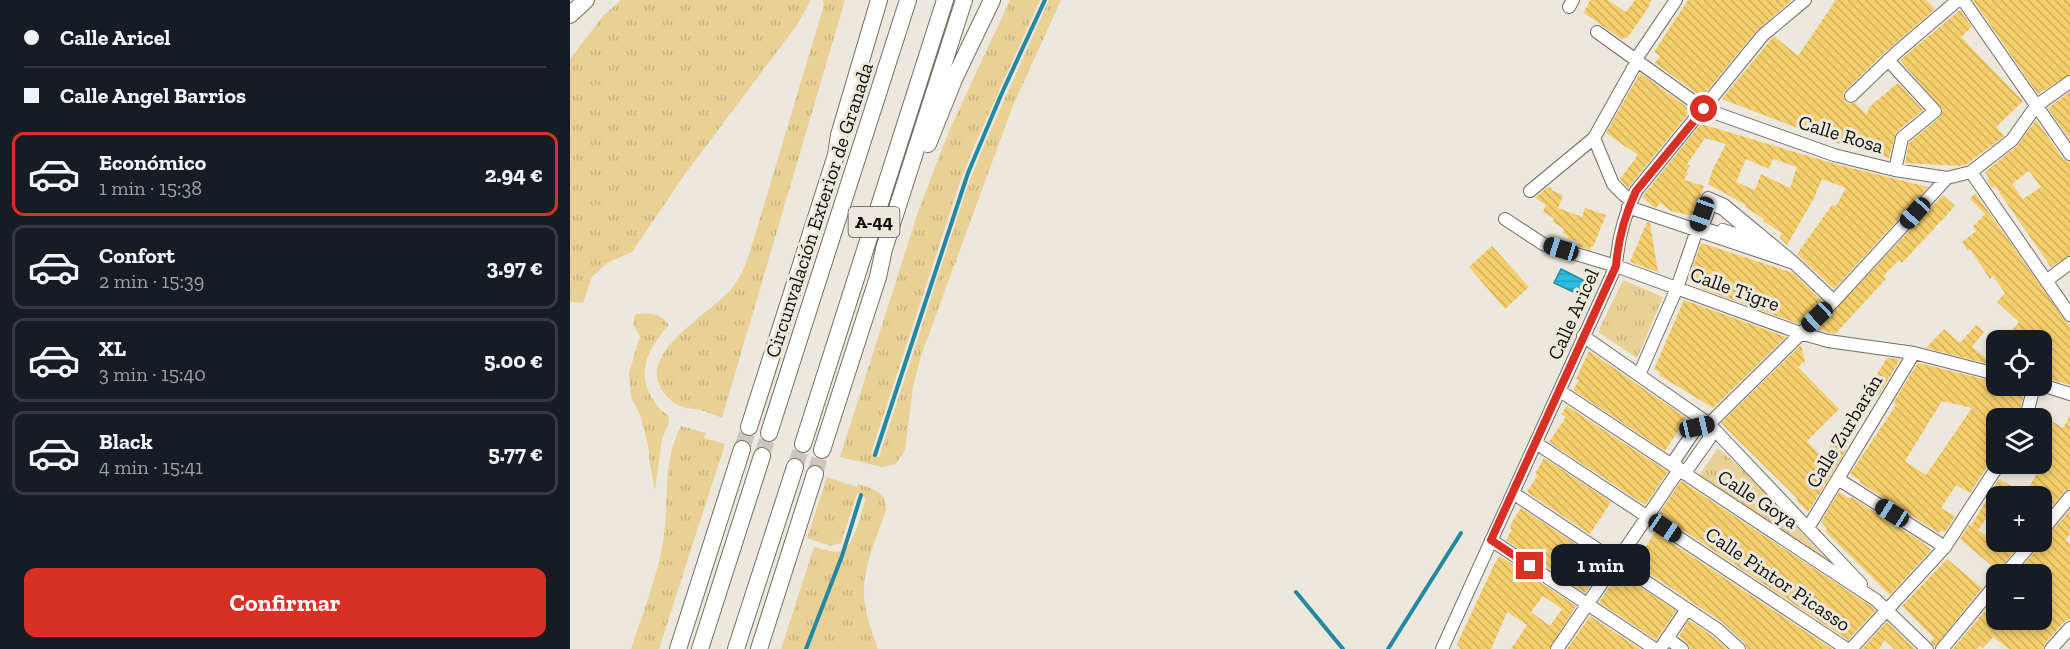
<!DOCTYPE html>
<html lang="es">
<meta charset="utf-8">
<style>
:root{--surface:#171b24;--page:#242831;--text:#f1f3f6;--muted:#9ea1a6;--line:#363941;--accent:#d93025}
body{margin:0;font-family:"Zilla Slab",serif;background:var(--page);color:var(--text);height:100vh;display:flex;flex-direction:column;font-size:22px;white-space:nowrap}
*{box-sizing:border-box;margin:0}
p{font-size:20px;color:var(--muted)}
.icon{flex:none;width:33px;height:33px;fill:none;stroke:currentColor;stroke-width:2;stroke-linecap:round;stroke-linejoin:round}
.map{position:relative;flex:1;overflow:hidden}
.panel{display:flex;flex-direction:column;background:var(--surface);width:570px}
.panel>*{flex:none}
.hud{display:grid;align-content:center;height:132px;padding:0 24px;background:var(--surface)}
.buttons{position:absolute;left:1416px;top:330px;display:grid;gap:12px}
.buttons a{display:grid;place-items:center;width:66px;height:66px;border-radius:12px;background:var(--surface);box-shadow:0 3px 9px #0003;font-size:30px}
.end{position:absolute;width:27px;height:27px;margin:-14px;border:8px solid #d93025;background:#fff;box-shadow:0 0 0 3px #fff}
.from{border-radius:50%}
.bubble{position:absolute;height:42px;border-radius:12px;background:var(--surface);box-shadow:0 3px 9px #0003;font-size:20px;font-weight:800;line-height:42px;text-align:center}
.car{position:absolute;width:18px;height:36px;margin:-18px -9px;border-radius:8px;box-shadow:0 0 4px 2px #0007;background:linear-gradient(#222 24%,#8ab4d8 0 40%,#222 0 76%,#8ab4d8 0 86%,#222 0)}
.hud b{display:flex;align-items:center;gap:21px;height:57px;font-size:22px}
.hud b+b{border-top:2px solid var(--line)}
.hud i{width:15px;height:15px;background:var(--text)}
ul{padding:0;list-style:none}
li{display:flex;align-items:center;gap:18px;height:84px;margin:0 12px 9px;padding:0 12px;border:3px solid var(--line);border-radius:12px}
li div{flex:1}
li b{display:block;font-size:22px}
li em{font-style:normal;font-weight:800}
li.on{border-color:var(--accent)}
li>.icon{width:54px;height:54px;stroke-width:1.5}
.cta{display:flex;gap:12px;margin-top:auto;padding:12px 24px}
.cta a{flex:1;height:69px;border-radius:12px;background:var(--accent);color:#fff;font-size:24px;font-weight:800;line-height:69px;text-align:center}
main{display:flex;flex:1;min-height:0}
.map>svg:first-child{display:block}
.grass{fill:url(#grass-tufts)}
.water{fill:url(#water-rules);stroke:#2388a1;stroke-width:1.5}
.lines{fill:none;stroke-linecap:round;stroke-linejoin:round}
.stream{stroke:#2388a1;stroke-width:4}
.building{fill:url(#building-back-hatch);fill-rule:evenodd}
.highway-tunnel{stroke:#ccc7bd;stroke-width:16;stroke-dasharray:16 8;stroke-linecap:butt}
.minor-casing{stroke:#736f65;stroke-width:14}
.highway-casing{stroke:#736f65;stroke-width:18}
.minor{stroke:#fff;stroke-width:12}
.highway{stroke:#fff;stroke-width:16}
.route{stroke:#d93025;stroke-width:8}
.labels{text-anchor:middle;stroke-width:6;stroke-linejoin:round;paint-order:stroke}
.shield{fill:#ede8dd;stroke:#524f49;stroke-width:1.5}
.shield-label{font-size:18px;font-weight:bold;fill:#0f0e0a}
.street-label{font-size:20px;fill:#0f0e0a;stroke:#ede8dd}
</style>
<main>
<section class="panel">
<div class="hud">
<b><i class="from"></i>Calle Aricel</b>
<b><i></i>Calle Angel Barrios</b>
</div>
<ul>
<li class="on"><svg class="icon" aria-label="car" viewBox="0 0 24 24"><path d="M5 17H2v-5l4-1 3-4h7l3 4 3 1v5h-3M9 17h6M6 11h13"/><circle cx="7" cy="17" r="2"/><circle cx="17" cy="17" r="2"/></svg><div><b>Económico</b><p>1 min · 15:38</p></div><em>2.94 €</em></li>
<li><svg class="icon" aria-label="car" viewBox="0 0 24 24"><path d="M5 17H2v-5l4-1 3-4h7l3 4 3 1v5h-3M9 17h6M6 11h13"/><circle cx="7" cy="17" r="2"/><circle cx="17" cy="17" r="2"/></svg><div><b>Confort</b><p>2 min · 15:39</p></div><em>3.97 €</em></li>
<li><svg class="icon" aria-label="car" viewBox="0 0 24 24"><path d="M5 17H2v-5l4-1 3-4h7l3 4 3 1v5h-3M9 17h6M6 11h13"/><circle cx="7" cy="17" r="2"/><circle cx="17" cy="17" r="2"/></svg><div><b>XL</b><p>3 min · 15:40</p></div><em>5.00 €</em></li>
<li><svg class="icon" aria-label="car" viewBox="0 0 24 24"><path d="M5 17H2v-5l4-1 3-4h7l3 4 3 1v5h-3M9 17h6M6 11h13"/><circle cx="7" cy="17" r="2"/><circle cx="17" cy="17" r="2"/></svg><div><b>Black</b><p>4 min · 15:41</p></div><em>5.77 €</em></li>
</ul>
<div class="cta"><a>Confirmar</a></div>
</section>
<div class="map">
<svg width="1500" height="649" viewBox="0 0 1500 649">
<defs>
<pattern id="grass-tufts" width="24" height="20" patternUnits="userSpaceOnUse" patternTransform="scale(1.5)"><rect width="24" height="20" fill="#e9d196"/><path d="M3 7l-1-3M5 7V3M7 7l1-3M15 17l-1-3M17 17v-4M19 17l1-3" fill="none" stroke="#c7b280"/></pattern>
<pattern id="water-rules" width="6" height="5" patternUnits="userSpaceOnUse" patternTransform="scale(1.5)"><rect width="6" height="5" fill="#2cbce2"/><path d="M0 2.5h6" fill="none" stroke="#26a0c1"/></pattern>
<pattern id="building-back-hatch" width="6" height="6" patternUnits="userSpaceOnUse" patternTransform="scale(1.5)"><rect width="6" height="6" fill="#f5ce6b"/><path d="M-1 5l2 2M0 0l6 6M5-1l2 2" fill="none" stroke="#d1b05b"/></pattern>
</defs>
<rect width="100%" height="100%" fill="#ede8dd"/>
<path class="grass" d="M51,0H241L227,25L115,174L62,252L37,263L22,277L13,303L0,302V59L33,16Z
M253,0H275L152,418C145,415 138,412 130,410C121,408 113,409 104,403C51,361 136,318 160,290C169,281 173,269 178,258L254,5Z
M440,0H470L405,144L389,185L301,453L309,457L397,188L414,145L479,0H491L442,108L351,356L343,387L335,450L326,464L312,467L270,457L348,212L378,133Z
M1053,280L1093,297L1067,358L1028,332Z
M65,314C81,314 88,311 99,325C82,344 66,368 80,394C85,403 89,410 98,415L99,422L92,439L85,490L80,465L78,445L70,415L61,397L59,373L70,336L63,324Z
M111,426L136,433L134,438L155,444L89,649H61C72,616 85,582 92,548C100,507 91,463 111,426Z
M1148,448L1180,476L1264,568L1128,477Z
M257,477L287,487L288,484C304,489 316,491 316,510C307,537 293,567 294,595C295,614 302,632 308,649H211L244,547C253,549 264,554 273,550C284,545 292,510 296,498L287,494L271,543L261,546L237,538Z"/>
<path class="water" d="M991,269L1019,283L1012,296L984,283Z"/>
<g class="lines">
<path class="stream" d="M305,455L398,173L431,95L475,0
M726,592L773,649
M236,649L272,556L291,495
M818,649L891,533"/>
</g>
<path class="building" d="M1020,0H1038L1056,12L1065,0H1081L1079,4L1080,5L1070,20L1057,38L1055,37L1053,40L1014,13Z
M1118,0H1222L1187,30L1132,97L1085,63L1090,56L1084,52Z
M1266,0H1356L1365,9L1313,54L1273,93L1275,102L1279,104L1285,103L1297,115L1299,107L1328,83L1353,110L1326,132L1319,158L1267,143L1152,99L1204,36L1228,56Z
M1403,0H1500V74L1468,94Z
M1390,10L1402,27L1391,37L1453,101L1426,127L1434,136L1397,164L1390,166L1335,163L1339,143L1370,117L1373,110L1330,60Z
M1070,73L1121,110L1058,188L1050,179L1068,155L1036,133Z
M1500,92V140L1478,108Z
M1466,120L1493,159L1500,162V255L1481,267L1425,186L1422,188L1417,180L1419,178L1415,172L1447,146ZM1459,171L1471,187L1453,199L1442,184Z
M1131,124L1265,164L1358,187L1264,289L1227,254L1262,205L1266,206L1276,188L1252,179L1244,198L1217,245L1210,238L1212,233L1193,221L1194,219L1175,207L1176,205L1138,184L1143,169L1156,144L1135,138L1117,164L1120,166L1116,172L1118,174L1114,180L1134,186L1123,216L1101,211L1090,203L1086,208L1084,207L1072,197ZM1176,159L1199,169L1203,159L1227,167L1220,188L1191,174L1185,190L1166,182Z
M978,187L982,188L981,190L993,195L988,208L1012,217L1015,208L1036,215L1023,247L1021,246L1020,250L1008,246L1009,242L998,238V236L993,233L994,229L983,222L984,218L973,212L976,205L965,198Z
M1405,193L1500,327V385L1472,377V340H1434L1449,322L1427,302L1435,293L1423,276L1420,279L1400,249L1398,251L1392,242L1406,231L1403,226L1415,214L1400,199Z
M1373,195L1385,206L1332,263L1329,260L1313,276L1316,279L1265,334L1247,329Z
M1077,222L1080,223L1088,272L1060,262Z
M1131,243L1223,273L1252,301L1229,324L1130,288L1131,286L1118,280Z
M922,246L959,287L935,309L899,267Z
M1114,300L1216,337L1143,408L1089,375L1090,372L1084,369Z
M1406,325L1414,332L1402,347L1418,360L1426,350V366L1356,348L1374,329L1390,343Z
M1231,345L1235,361L1228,367L1269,409L1237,441L1253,458L1262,442L1276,450L1238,512L1226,500L1227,498L1151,423Z
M1019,351L1116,418L1095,451L1003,390L1009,380L1006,379Z
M1317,358L1330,359L1309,395L1298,389Z
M1348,363L1426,382V386H1446L1455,388L1448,418H1426V456L1422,459L1400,493L1386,485L1371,508L1385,516L1375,532L1371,530L1369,533L1312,497L1289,482L1290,480L1280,474L1326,405L1323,403ZM1372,401L1402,408L1356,475L1335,461Z
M997,406L1098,472L1075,505L979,442L996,417L991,414Z
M1472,415L1493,428L1500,416V489L1494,492L1472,519V496H1426V517L1420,513L1408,530L1425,542H1452L1428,571L1390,539L1399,525L1401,526L1429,479L1455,494L1467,473L1453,464H1472Z
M974,458L1041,502L1020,534L957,492L968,475L965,474Z
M1111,481L1301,606L1305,611L1278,640L1089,514Z
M1269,492L1280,499L1281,497L1352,542L1361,550L1320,595L1255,531L1257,528L1251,522Z
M951,508L1035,564L1015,593L936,540L942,530L940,529L942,522Z
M1500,510V534L1495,540L1500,544V619L1494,622L1475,643L1473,649H1439L1423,637L1413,648L1410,645L1407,649H1383L1424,600L1426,602V620H1472V574H1446L1469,547L1472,539L1478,536Z
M1085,532L1262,649H1177L1175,643L1152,622L1065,564Z
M930,556L1006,606L979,649H941L957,625L937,612L921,649H891L887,644L924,565ZM973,596L992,609L980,626L961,612Z
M1377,559L1412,588L1365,646L1361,642L1364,638L1332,606Z
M1049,573L1106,611L1086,640L1029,602Z
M1020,616L1070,649H997Z
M1119,620L1142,636L1157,649H1120L1117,643L1109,636Z
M1317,622L1345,649H1324L1315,640L1309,649H1292Z"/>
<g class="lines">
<path class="highway-tunnel" d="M172,449L179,427
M192,456L199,433
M225,467L233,444
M245,474L252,450"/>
<g class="minor-casing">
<path id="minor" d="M1393,0L1500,154
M999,7L1003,0
M1027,32L1134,109L1264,155L1325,170L1377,178L1401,172L1442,140L1466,106L1500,82
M1066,59L1106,0
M1318,60L1365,111L1332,138L1325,170
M1281,96L1327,52L1388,0
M1024,138L1043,184L1055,196
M1401,172L1500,315
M960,191L1024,138L1066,63
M1144,205L1153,209L1194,244L1153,230L1151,234L1132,228L1140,206Z
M1058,207L1224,263L1264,301
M935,219L973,244L1046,266L1230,333L1258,341L1344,353L1426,374
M1476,281L1500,263
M1013,336L1139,424L1291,584
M1069,375L1107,288L1138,198L1154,205L1224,263
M1472,385L1500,394
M990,391L1306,600L1357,649
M1456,418L1464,386
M1139,424L1264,301L1377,178
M1139,424V439L1117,470H1109L1104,461L1127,427Z
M966,443L1277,649
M1268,479L1375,547
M943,493L1147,629L1169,649
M1238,528L1344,353
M1472,531L1500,497
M921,540L1085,649
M1435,574L1463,542
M1097,638L1112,649
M872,649L1046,266C1048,239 1054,215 1066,191L1193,35L1235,0
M987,649L1109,470
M1090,649L1117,609
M1281,649L1375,547L1429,464
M1372,649L1426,584
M1481,649L1500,628"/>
</g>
<g class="highway-casing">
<path id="highway" d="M0,15L16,0
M358,144L385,77L422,0
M179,427L266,155L269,135L309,0
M199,433L338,0
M233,444L375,0
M252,450L308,277L314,249L394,0
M108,649L172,449
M130,649L192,456
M166,649L225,467
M189,649L245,474"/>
</g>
<use href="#minor" class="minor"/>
<use href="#highway" class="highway"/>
</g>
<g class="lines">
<path class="route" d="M960,566L921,540L1046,266C1048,239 1055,215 1066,191L1134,109"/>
</g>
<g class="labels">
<rect class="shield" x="278.5" y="207" width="51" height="30" rx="4.5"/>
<g class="shield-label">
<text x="304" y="228">A-44</text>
</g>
<g class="street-label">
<text transform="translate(1271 134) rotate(17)" y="7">Calle Rosa</text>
<text transform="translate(249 210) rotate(-72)" y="7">Circunvalación Exterior de Granada</text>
<text transform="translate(1165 289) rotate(20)" y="7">Calle Tigre</text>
<text transform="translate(1003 314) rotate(-66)" y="7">Calle Aricel</text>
<text transform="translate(1274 431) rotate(-59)" y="7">Calle Zurbarán</text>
<text transform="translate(1188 499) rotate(33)" y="7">Calle Goya</text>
<text transform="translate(1208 579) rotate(34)" y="7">Calle Pintor Picasso</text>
</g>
</g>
</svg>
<div class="buttons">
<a><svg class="icon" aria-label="locate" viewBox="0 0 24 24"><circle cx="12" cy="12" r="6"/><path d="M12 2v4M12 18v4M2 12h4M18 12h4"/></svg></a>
<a><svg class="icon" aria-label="layers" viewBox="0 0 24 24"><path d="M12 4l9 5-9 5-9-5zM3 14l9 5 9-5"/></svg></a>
<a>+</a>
<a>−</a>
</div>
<i class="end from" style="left:1134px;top:109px"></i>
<i class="end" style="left:960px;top:566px"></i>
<div class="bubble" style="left:981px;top:544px;width:99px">1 min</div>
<i class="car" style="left:1345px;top:213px;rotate:222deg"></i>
<i class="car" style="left:1132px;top:214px;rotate:200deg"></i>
<i class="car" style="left:991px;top:249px;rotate:287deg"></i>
<i class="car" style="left:1247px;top:317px;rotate:227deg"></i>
<i class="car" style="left:1127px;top:427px;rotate:77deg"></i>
<i class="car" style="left:1322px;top:513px;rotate:302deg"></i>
<i class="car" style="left:1095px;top:528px;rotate:124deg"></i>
</div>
</main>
